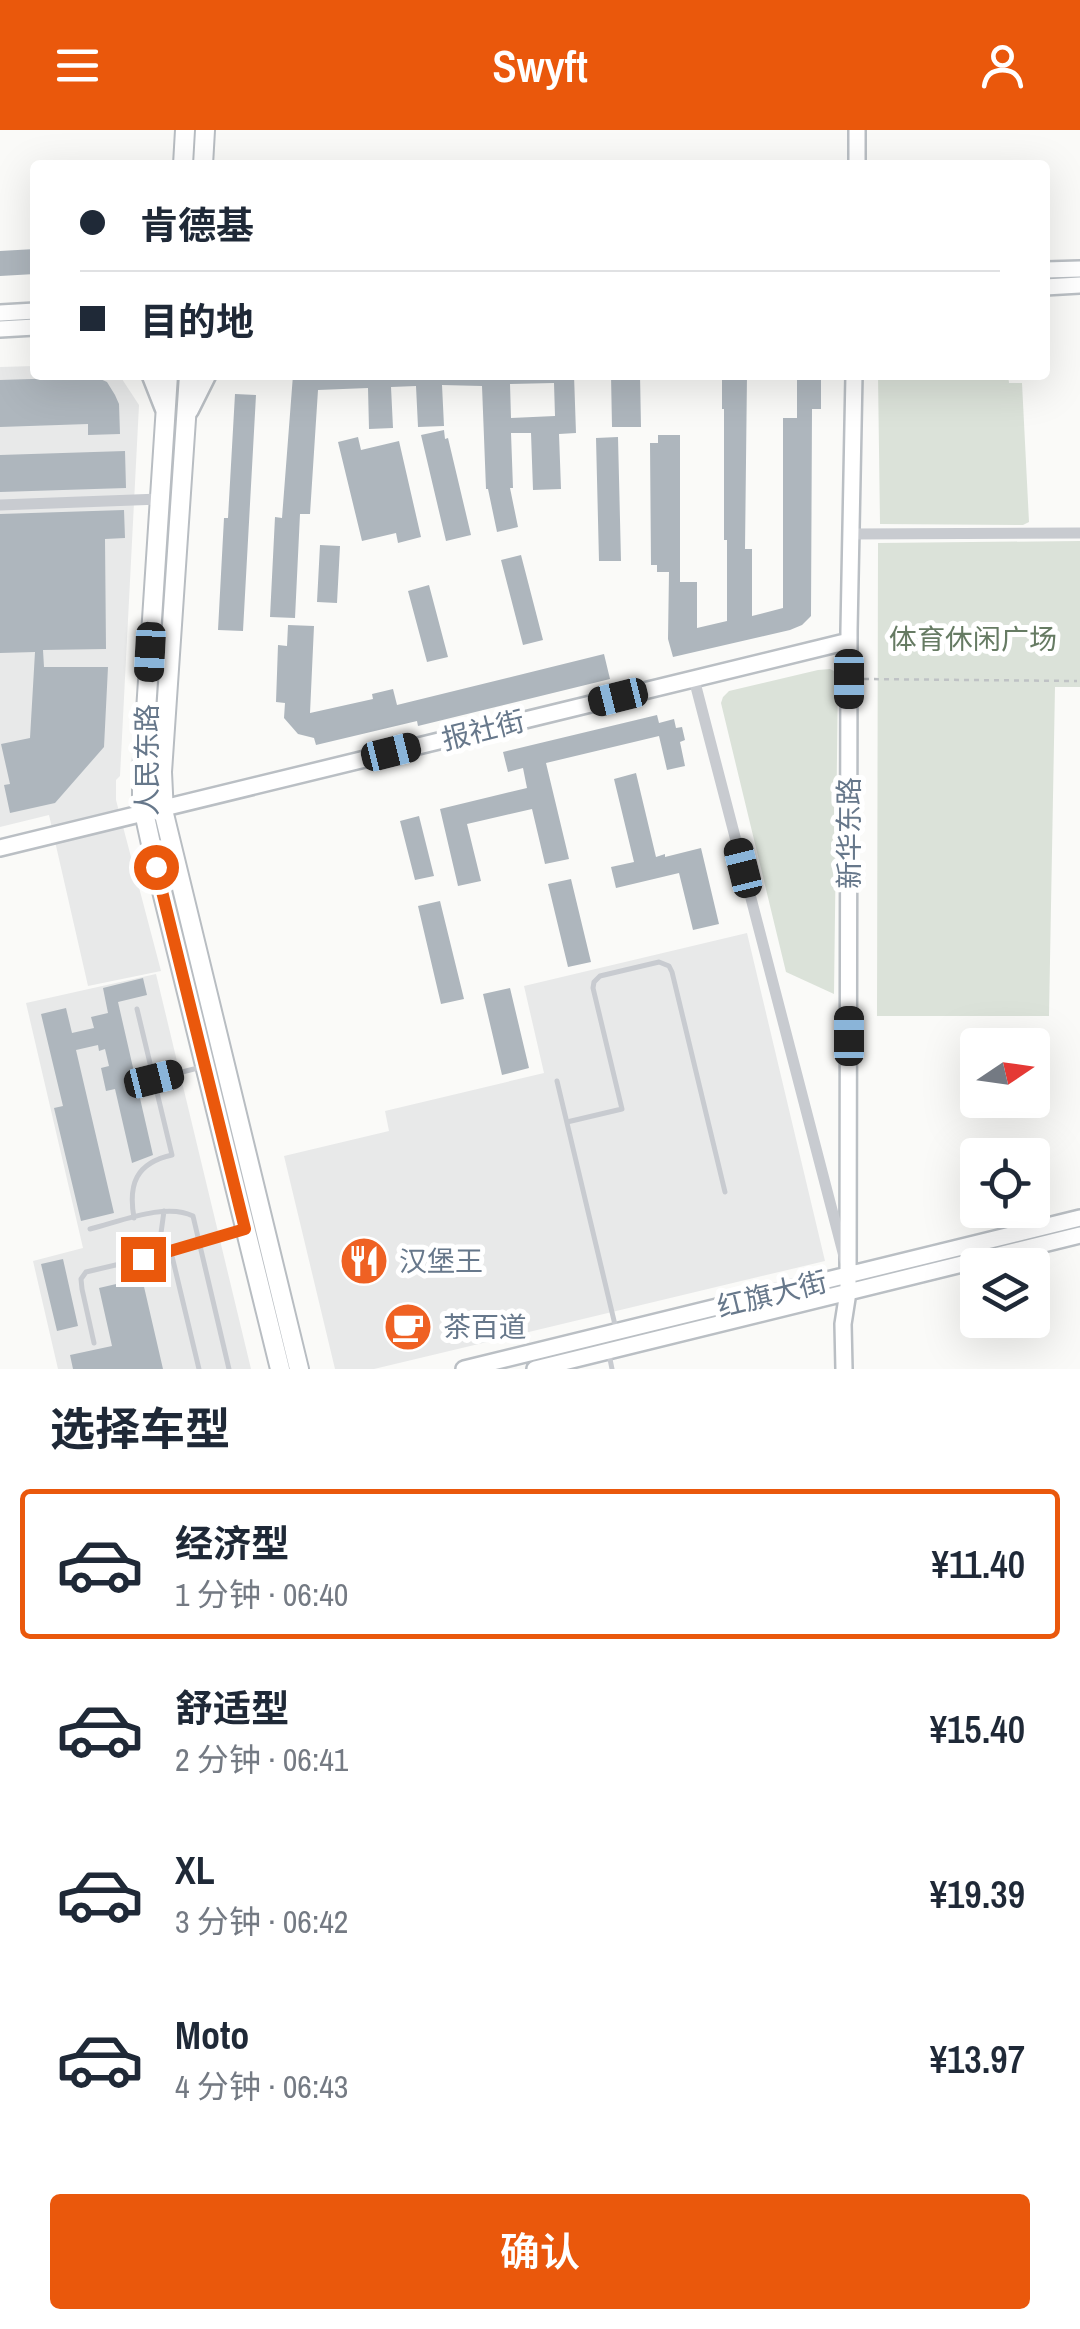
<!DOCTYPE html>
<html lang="zh">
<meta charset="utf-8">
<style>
:root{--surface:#fff;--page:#f2f2f3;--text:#1f2937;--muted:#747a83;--line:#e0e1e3;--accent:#ea580c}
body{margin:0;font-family:"Archivo Narrow","Noto Sans SC",sans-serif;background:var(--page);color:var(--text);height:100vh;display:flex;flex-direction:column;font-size:38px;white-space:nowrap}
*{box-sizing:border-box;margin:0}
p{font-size:32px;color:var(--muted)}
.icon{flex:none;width:55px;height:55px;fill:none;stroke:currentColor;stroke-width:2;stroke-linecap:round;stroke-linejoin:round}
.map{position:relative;height:1239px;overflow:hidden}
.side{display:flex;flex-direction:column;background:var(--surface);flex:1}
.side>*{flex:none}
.hud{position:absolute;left:30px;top:30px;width:1020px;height:220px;border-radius:10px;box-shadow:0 10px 40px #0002;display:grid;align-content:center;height:220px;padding:0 50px;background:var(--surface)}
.needle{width:65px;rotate:77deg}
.buttons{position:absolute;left:960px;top:898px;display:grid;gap:20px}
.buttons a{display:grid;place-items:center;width:90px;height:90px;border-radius:10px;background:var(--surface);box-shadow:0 10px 40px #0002;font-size:50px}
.end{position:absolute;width:45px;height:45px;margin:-22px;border:12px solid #ea580c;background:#fff;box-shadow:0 0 0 5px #fff}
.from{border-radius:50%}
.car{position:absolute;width:30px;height:60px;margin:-30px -15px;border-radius:12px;box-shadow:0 0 8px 2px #0007;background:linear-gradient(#222 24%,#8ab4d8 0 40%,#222 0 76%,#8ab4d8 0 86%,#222 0)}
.hud b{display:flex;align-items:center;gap:35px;height:95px;font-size:38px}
.hud b+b{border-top:2px solid var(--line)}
.hud i{width:25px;height:25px;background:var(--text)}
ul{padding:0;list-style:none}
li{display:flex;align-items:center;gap:30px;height:150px;margin:0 20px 15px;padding:0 30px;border:5px solid transparent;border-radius:10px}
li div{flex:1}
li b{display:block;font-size:38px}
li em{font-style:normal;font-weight:600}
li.on{border-color:var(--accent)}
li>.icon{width:90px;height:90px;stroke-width:1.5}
h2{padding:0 50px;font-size:45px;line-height:120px}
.primary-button{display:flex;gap:20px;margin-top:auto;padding:20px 50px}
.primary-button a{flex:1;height:115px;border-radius:10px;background:var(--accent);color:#fff;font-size:40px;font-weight:600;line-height:115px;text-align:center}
header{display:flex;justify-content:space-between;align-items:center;height:130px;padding:0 50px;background:var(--accent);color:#fff;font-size:45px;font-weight:600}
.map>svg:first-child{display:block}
.built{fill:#e8e9e9}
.green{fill:#dbe2d9}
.building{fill:#aeb6bd;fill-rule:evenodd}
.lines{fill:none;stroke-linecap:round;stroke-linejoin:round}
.secondary-casing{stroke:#babfc4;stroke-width:20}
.primary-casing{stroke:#b8bdc2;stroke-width:22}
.path{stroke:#bfc2c5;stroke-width:2.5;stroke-dasharray:5 5;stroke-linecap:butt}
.lane{stroke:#c8cbd0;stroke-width:5}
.street{stroke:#c8cbd0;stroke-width:11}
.secondary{stroke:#fff;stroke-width:15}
.primary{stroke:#fff;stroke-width:18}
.route{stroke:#ea580c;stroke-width:12}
.labels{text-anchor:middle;stroke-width:10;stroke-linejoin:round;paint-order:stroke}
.park-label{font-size:28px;fill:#667b63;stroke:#fff}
.street-label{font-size:28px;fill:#67788b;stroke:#fff}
.poi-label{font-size:28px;fill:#67788b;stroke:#fff;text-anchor:start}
</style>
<header><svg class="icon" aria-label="menu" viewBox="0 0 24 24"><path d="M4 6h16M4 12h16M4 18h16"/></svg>Swyft<svg class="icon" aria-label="person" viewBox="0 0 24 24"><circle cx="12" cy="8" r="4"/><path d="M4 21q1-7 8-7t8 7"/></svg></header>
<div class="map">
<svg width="1080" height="1239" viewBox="0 0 1080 1239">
<rect width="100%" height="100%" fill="#fafaf8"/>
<path class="built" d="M35,236V245H116L122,249L139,275L120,646L116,650V670L161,841L88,856L49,685L0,697V237Z
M747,803L825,1131L374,1239H335L284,1026L389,1001L385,981L544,943L524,856Z
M156,844L251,1239H58L33,1131L83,1118L26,873Z"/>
<path class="green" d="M878,245H1008L1009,253H1022L1029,392L1023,395L880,394Z
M1080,411V557H1055L1049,886H877L878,413Z
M830,539L836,542L838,548L834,864L786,842L721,573L723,567L729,561L818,540Z"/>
<path class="building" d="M35,119V144L0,146V121Z
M293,245H574L576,303L559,304L561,359L533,360L531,303H511L513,358H510L518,397L497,402L488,359H486L482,256L442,255L444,296L418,297L416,256L391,257L393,298L369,299L368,258L318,260L310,384H300L295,488L270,487L275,387L282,388ZM554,253L555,286L511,288L510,254Z
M611,245H640L641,297H612Z
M722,245H747L745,419H752V486L783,478V288H797V245H821V279H812L811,486L802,495L790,500L673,527L668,509L669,442H657V435H651L650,313H658V305H680V452H697V498L727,491V410H724V279H722Z
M96,247L107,252L115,265L119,274L120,304L88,305V294L0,297V250Z
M235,264L256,265L243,501L218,500L224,388H228Z
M444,300L445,309L448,308L471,405L446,411L421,305Z
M358,307L361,320L399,311L421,407L398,413L396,403L362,411L338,312Z
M618,307L621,431H599L596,308Z
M125,321L126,358L0,362V325Z
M124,380L125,408L105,409L106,519L43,520L44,537H108L104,617L55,673L10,683L4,655L10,654L1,614L30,608L35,522L0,523V384Z
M320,415L340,416L337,473L317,472Z
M521,425L543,510L523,515L501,430Z
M429,455L448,527L427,532L408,461Z
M288,495L314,496L310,583L373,569L372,564L393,559L397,575L604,524L610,549L418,596L417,591L316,615L314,608L298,604L284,588L285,573L276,572L278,515L287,516Z
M657,585L659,593L674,589L676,598L682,597L685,610L680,612L685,636L667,640L659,606L546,633L569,729L545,734L532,679L467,694L481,751L458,756L440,679L527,658L523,638L508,642L503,622Z
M636,643L656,727L665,724V727L701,718L719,794L693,800L679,743L616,758L611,737L634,732L614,649Z
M419,686L434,746L415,750L400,691Z
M571,749L591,832L568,837L548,754Z
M440,771L464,869L441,874L418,776Z
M143,848L147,865L118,872L153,1025L132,1033L115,959L106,961L101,938L109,936L105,919L99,921L98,915L76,920L114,1083L81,1091L54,978L63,976L41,884L66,878L72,903L94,898L91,887L108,883L103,858Z
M510,858L529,938L502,945L483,864Z
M63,1129L78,1196L57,1201L41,1134Z
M142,1148L163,1239H73L70,1225L112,1216L99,1158Z"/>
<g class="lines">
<g class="secondary-casing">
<path id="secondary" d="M857,35V0
M1045,140L1080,139
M1045,157L1080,155
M0,183L35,181
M0,199L35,197
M150,245L163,278
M190,281L208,245
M0,718L849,511
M464,1239L1080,1088
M535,1239L1080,1105
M844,1239L843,1194L848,1162L849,500L854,245"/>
</g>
<g class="primary-casing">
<path id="primary" d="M183,35L185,0
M203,35L205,0
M168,245L142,642V673L156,737L280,1239
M189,245L162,642L164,684L299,1239"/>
</g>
<path class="path" d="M864,549L1077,551"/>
<path class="lane" d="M154,949L202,937
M557,951L616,1199
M567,992L622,979L593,858L594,852L600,846L659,832L669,836L672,842L725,1062
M164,1081L161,1103L171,1122L199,1239
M134,1088C128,1054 136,1033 172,1025L137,879
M90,1099C119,1092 166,1072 193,1086L229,1239
M94,1213L82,1159L81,1149L86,1142L171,1122L199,1111L242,1100
M609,1224L612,1239"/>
<path class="street" d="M0,375L160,369
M851,404L1080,403
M694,549L845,1130"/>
<use href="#secondary" class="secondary"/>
<use href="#primary" class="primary"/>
</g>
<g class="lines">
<path class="route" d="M143,1129L245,1099L156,737"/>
</g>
<defs>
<g id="restaurant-disc" transform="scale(2.5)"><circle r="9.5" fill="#ef6123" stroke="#fff"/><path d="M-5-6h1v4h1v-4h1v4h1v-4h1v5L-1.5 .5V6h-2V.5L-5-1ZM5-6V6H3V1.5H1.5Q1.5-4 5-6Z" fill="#fff"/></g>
<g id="cafe-disc" transform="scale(2.5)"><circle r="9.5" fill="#ef6123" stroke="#fff"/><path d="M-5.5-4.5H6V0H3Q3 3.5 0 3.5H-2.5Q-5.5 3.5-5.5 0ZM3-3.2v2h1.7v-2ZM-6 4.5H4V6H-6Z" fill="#fff"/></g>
</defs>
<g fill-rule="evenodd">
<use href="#restaurant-disc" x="364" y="1131"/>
<use href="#cafe-disc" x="408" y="1197"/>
</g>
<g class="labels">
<g class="park-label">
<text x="973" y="519">体育休闲广场</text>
</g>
<g class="street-label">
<text transform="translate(483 600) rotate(-14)" y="10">报社街</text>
<text transform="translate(147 630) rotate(-90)" y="10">人民东路</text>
<text transform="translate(849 703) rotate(-90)" y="10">新华东路</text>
<text transform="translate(772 1164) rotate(-14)" y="10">红旗大街</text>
</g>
<g class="poi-label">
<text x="399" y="1141">汉堡王</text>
<text x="443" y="1207">茶百道</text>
</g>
</g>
</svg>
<div class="buttons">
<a><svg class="needle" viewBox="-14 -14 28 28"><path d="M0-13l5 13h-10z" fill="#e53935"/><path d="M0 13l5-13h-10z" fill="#747a83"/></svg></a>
<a><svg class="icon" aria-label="locate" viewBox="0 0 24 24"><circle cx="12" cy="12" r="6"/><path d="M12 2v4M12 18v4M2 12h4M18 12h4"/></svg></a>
<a><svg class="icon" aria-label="layers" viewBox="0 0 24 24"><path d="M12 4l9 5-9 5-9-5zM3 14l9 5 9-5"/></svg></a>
</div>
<i class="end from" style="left:156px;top:737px"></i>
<i class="end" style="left:143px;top:1129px"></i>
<i class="car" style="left:150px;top:522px;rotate:183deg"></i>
<i class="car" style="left:849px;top:549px;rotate:180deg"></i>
<i class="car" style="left:618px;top:567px;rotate:256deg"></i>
<i class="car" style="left:391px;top:622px;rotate:76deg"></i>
<i class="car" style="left:743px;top:738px;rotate:346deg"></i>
<i class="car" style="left:849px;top:906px;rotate:0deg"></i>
<i class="car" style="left:154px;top:949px;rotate:76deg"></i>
<div class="hud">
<b><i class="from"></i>肯德基</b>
<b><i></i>目的地</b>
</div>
</div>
<section class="side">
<h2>选择车型</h2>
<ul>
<li class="on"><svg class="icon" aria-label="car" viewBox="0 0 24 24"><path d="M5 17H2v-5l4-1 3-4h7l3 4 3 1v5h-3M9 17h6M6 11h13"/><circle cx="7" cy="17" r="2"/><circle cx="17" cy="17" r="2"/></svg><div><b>经济型</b><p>1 分钟 · 06:40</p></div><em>¥11.40</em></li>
<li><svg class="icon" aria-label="car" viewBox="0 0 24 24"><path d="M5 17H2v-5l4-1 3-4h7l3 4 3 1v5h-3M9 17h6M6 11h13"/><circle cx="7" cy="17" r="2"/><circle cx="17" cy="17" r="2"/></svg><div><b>舒适型</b><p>2 分钟 · 06:41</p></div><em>¥15.40</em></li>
<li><svg class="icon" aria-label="car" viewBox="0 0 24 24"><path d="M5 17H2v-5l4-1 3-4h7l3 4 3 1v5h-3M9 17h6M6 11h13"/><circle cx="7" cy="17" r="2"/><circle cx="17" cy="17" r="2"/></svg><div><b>XL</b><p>3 分钟 · 06:42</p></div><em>¥19.39</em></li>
<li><svg class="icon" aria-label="car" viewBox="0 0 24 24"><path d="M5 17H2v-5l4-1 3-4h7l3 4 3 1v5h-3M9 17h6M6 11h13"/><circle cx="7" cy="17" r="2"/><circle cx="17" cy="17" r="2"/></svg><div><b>Moto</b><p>4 分钟 · 06:43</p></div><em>¥13.97</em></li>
</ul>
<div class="primary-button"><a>确认</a></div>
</section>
